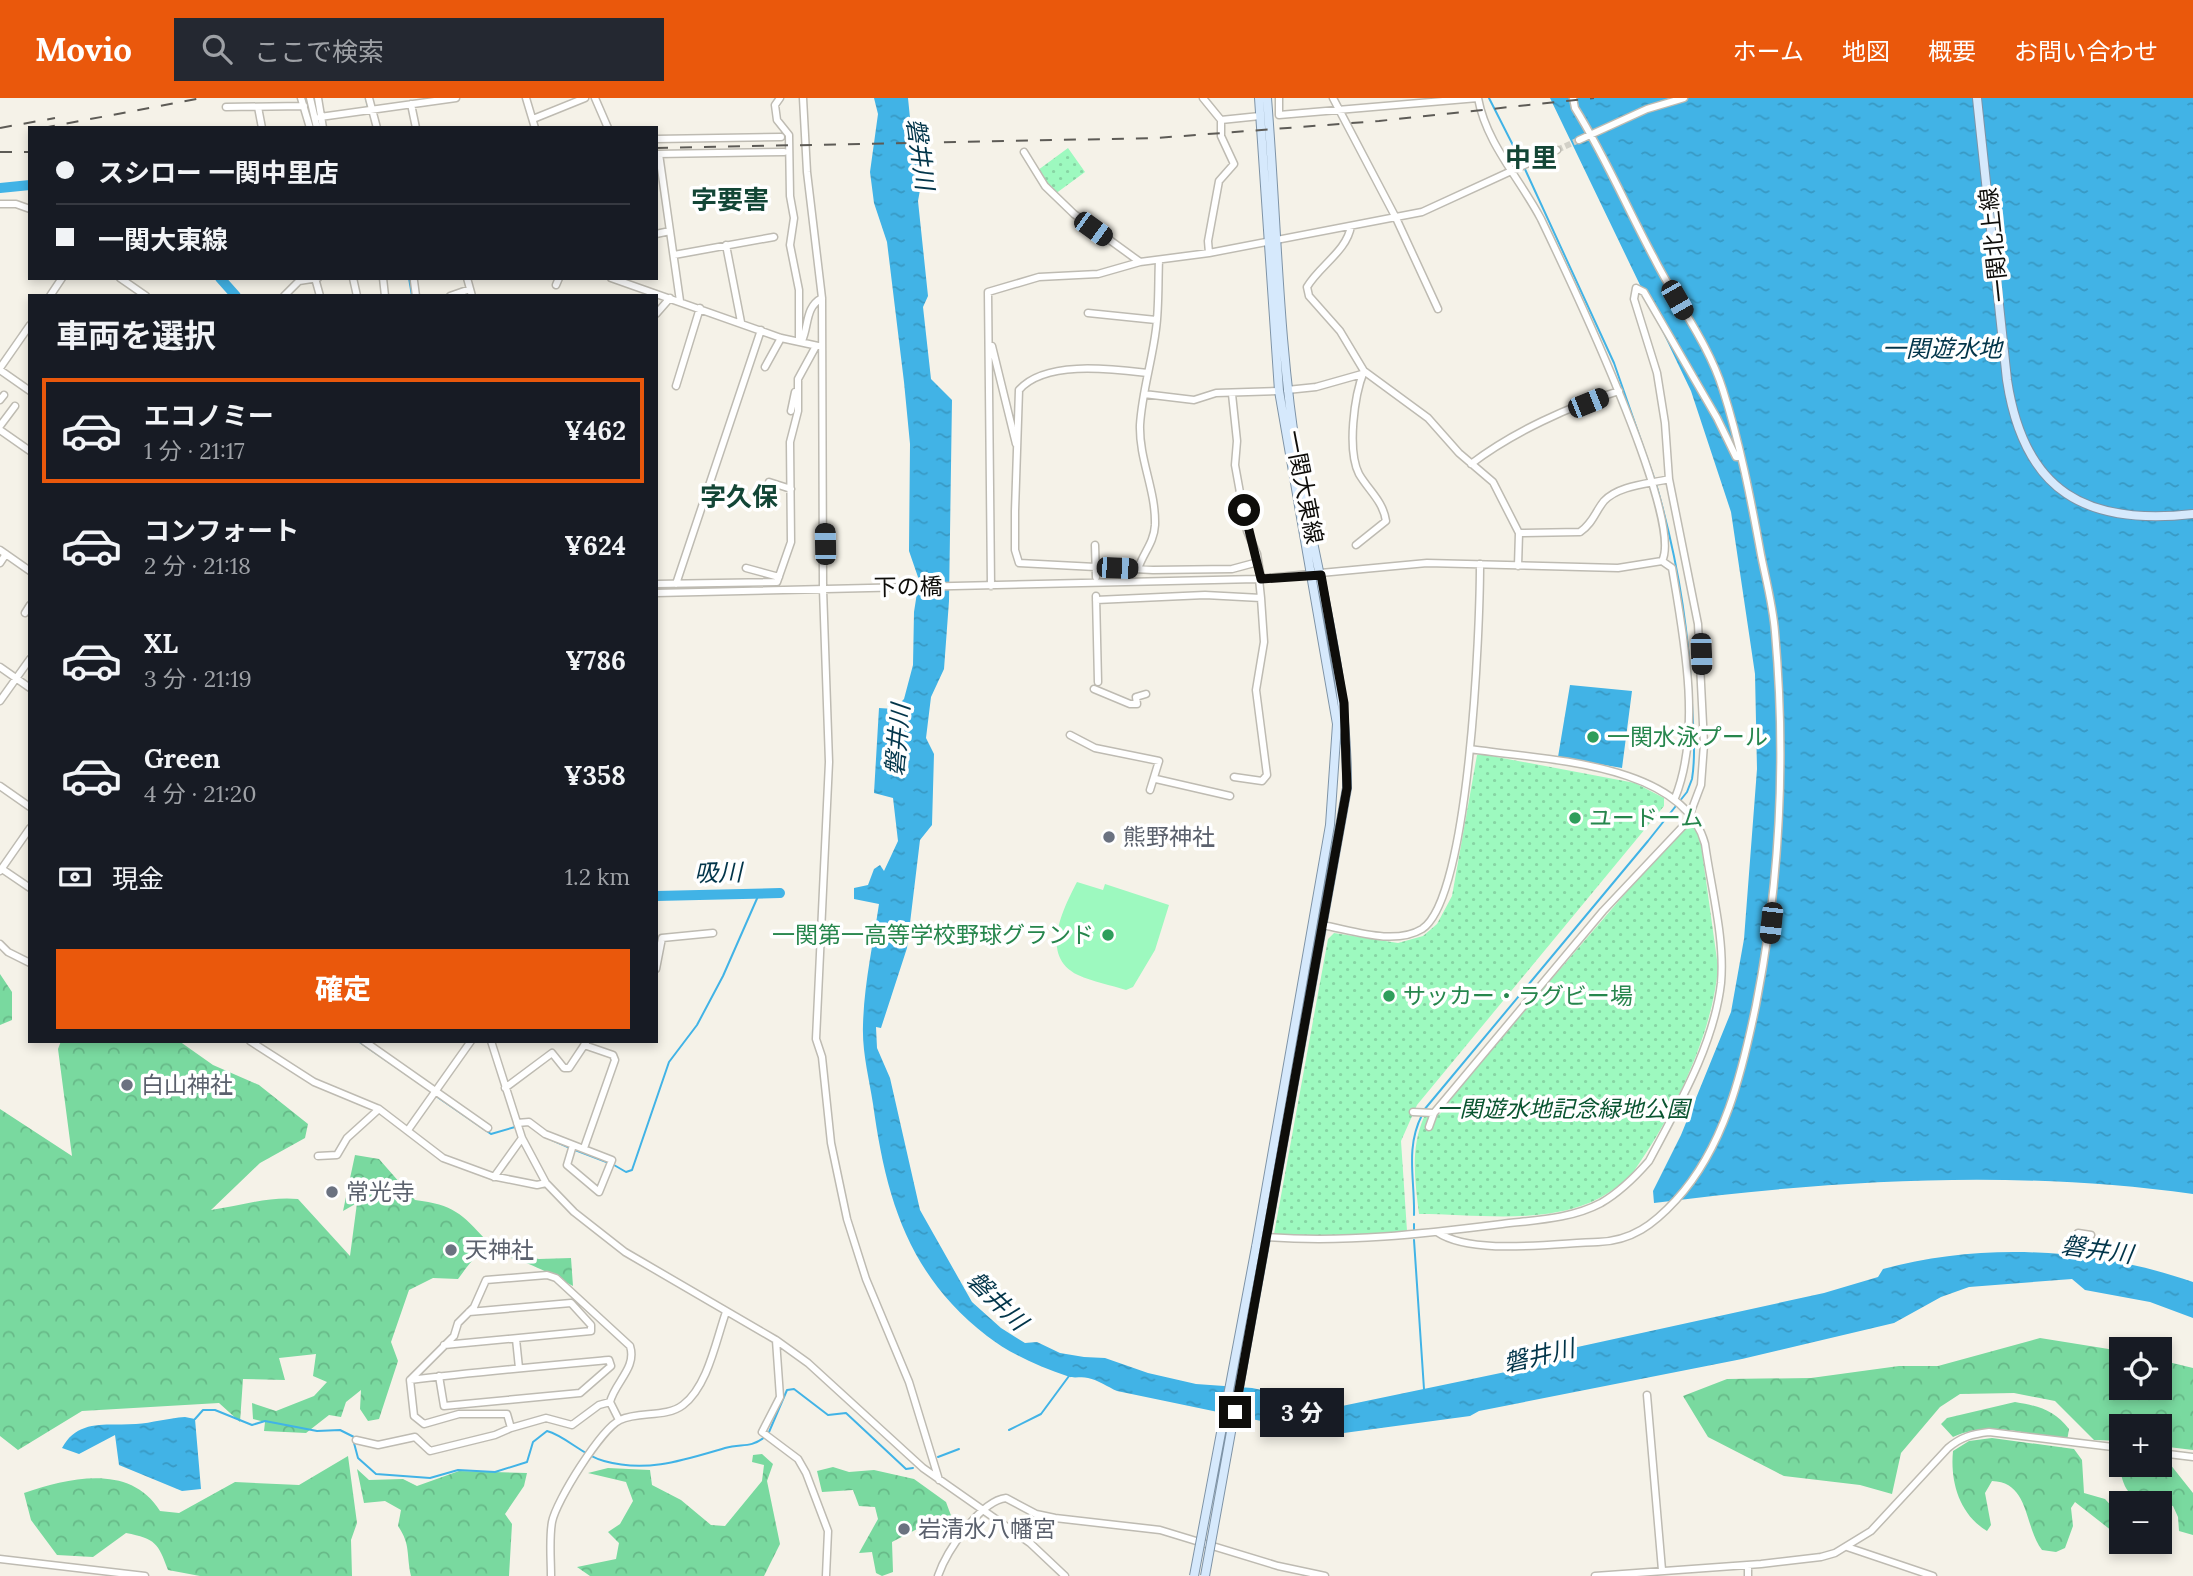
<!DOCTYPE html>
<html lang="ja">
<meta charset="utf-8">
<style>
:root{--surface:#171b24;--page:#242831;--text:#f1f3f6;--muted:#9ea1a6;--line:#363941;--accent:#ea580c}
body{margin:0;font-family:Lora,"Noto Sans JP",serif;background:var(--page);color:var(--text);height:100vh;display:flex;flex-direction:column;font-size:26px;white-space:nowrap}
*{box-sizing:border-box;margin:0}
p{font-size:23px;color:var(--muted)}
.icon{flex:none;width:38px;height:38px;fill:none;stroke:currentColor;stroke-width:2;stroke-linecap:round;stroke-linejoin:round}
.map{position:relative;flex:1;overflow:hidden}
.sheet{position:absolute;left:28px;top:196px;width:630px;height:749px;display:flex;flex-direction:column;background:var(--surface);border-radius:0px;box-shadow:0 4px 10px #0003}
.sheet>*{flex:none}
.guide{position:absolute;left:28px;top:28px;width:630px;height:154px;border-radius:0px;box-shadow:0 4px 10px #0003;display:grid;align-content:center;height:154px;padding:0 28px;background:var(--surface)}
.controls{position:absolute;left:2109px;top:1239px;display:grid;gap:14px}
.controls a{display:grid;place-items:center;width:63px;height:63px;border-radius:0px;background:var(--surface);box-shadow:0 4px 10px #0003;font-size:35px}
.end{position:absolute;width:32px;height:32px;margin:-16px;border:9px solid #0e0d0a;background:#fff;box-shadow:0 0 0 4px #fff}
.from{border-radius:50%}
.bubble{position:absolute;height:49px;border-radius:0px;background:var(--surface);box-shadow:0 4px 10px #0003;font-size:23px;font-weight:800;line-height:49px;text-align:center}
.car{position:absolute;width:21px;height:42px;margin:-21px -10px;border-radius:9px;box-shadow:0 0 5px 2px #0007;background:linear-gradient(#222 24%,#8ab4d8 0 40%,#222 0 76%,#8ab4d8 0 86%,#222 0)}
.guide b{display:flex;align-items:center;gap:24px;height:66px;font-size:26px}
.guide b+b{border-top:2px solid var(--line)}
.guide i{width:18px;height:18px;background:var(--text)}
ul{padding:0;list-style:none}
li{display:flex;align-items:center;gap:21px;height:105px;margin:0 14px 10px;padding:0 14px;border:4px solid transparent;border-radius:0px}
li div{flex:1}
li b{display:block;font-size:26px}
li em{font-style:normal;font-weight:800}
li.active{border-color:var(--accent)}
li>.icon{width:63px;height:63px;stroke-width:1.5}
h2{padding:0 28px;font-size:32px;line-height:84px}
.pay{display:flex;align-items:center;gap:18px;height:77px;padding:0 28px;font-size:26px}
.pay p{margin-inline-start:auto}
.action{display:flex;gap:14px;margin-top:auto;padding:14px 28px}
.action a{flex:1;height:80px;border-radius:0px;background:var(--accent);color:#fff;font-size:28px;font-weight:800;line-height:80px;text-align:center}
header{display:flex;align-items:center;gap:42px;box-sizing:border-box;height:98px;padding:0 35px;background:var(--accent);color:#fff}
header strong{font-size:33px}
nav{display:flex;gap:38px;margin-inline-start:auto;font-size:24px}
.search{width:490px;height:63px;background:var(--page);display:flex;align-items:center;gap:18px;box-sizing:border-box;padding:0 24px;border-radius:0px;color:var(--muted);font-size:26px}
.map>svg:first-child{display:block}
.green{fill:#9df9bf}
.forest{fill:url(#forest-crowns)}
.park{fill:url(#park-dots)}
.water{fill:url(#water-ripples)}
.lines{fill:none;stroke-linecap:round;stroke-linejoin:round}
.stream{stroke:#41b3e6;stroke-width:2}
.river{stroke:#41b3e6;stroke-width:10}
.minor-tunnel{stroke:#d2d0c7;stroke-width:6;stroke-dasharray:6 3;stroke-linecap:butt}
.minor-casing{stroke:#bebbb2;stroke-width:9}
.major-casing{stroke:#7e93a6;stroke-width:10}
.minor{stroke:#fff;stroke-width:6}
.major{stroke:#d6e9fc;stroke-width:8}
.rail{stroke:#5d5b56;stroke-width:2;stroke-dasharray:12 12;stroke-linecap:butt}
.major-bridge-casing{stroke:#7e93a6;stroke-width:10;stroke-linecap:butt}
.major-bridge{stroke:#d6e9fc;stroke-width:8}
.route{stroke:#0e0d0a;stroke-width:9}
.leisure-dot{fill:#2e9e5b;stroke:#fff;stroke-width:2.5}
.worship-dot{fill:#6b7280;stroke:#fff;stroke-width:2.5}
.labels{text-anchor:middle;stroke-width:7;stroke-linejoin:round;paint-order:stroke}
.street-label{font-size:23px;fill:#0e0d0a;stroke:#fff}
.leisure-label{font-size:23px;fill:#27864d;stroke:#fff;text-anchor:start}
.worship-label{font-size:23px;fill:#5b616d;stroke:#fff;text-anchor:start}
.park-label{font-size:23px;font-style:italic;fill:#0a5531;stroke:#fff}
.water-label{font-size:24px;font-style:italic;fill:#02354a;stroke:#fff}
.quarter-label{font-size:26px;font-weight:bold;fill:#134636;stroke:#fff}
</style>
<header>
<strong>Movio</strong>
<div class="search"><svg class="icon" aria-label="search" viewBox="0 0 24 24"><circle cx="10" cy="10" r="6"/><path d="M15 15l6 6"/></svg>ここで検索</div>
<nav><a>ホーム</a><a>地図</a><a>概要</a><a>お問い合わせ</a></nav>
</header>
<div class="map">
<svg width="2193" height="1478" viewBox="0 0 2193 1478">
<defs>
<pattern id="forest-crowns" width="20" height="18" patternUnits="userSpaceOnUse" patternTransform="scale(1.75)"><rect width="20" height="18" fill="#79d99f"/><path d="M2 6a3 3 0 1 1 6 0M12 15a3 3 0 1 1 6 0" fill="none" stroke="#67b988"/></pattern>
<pattern id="park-dots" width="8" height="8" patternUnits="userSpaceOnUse" patternTransform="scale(1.75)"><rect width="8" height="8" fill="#9df9bf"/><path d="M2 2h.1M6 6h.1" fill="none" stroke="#86d4a3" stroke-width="1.8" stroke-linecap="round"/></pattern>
<pattern id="water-ripples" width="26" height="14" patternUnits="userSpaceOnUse" patternTransform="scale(1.75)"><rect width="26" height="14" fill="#41b3e6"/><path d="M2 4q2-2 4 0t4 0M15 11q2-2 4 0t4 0" fill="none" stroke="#3899c4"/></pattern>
</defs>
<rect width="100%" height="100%" fill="#f5f2e8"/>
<path class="green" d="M1077,784L1103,792L1105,786L1169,807L1155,852L1133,889L1126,892C1111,887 1093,884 1078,877C1039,858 1063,811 1077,784Z"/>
<path class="forest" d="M0,876L12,894V922L0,927Z
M61,943H179L213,967L259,987L308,1026L305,1040L260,1065L211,1112C240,1108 269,1098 298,1101L350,1158L357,1105L343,1113L355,1057L379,1061L415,1102C454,1107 461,1115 487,1143L485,1151L539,1161L571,1160L573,1188C551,1176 496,1144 472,1163C467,1168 462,1176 458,1181L433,1180L409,1192L391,1244L398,1263L379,1321L368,1323L360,1311L361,1292L346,1304L341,1319L329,1317L306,1335L264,1333L265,1324L253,1321L252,1305L276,1313L314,1298L327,1284L313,1278L316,1256L279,1260L285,1282L243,1281L240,1324L219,1305L82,1313L18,1352L0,1338V1011L72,1058L58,951Z
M2040,1240L2121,1253V1290H2160V1262L2193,1270V1352L2160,1348V1328H2121V1343L2094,1342L2055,1303L2014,1295L1960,1296L1940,1309L1901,1355L1892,1396L1860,1387L1784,1378L1708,1339L1683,1298L1727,1281L1811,1280L1899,1268H1938Z
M2015,1304C2039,1308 2054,1312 2069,1331L2067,1343C2029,1336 1989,1322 1953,1339L1941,1326L1947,1320Z
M1992,1340L2074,1351L2082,1362L2084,1395L2105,1401L2117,1414L2112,1433L2075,1404L2071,1410L2073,1428L2065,1450L2056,1454L2042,1452C2024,1429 2030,1384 1992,1383L1985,1395L1991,1427L1987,1433C1959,1416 1950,1383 1953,1353L1969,1343Z
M762,1356L773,1366L767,1383L780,1446L764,1478H590L577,1469L616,1461L619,1445L608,1434L620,1426L633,1403L626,1384L588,1375L608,1370L650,1372L652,1387L681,1402L711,1427L725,1428L762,1383L764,1367L752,1364L753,1357Z
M348,1358L357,1425L351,1442L352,1478H200L168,1472C158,1445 156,1441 126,1435L93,1459L57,1457L31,1422L24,1395C69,1380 130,1365 160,1413L179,1415L235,1384L299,1387Z
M2160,1360L2166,1361L2193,1395V1437L2179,1433L2178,1419L2173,1408C2138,1399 2125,1407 2119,1365L2160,1367Z
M833,1369L849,1374L874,1372L914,1381L946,1404L956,1431L940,1442L927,1437L921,1429L892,1444L893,1474L882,1478L876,1475L872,1454L859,1455L878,1421L875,1409L859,1408L853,1392L822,1394L817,1373Z
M357,1371L369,1382L403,1381L417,1388L459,1373L527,1375L524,1388L505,1416L512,1426L509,1478H411C406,1456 411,1447 398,1428L401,1412L385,1403L364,1405Z"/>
<path class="park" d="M1068,50L1085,74L1051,99L1034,75Z
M1481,656L1635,685L1664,700V708L1417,1007L1401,1043L1407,1133L1343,1139L1274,1136L1328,841L1334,835L1398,845L1423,838L1437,826L1452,798L1477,657Z
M1688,727L1696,728L1699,732L1718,869C1713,935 1674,1016 1636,1070C1627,1084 1604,1099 1589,1105C1538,1126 1473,1116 1419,1116C1415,1082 1410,1051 1424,1019L1440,1016L1452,997L1653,763Z"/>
<path class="water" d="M874,0H908L913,50L923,75L918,103L928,198L923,209L931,281L952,302L949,503L944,571L931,599L926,640L934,656L932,727L920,742L907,850L881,930L876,929L877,950L890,980L920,1112L972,1204L1001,1230L1025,1245L1037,1244L1060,1255L1084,1259L1105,1260L1148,1275L1196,1286L1252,1290L1342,1308L1515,1272L1550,1255L1824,1195L1878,1179L1883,1171C1983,1144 2095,1150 2193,1184V1220L2150,1204L2085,1192L2072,1181L1969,1189L1941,1199L1894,1225L1742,1261L1479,1313L1470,1318L1329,1337L1117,1293C1108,1289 1098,1282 1088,1280C1081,1278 1074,1281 1067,1278C1040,1269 1010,1256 987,1238C908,1177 886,1100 873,1006C869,980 862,954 863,927C864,887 873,846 879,806L854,801V790L868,787L874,771L880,767L884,773L898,743L893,700L874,695L879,610L894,611L904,601L913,567L914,514L919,482L909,453L910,346L904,284L887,144L874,105L870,74L878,16Z
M1550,0H2193V1096C2013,1071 1834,1082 1654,1105L1653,1093L1681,1037L1731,914L1744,841L1757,671L1755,576L1731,414L1691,293Z
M1570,587L1632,593L1622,670L1558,659Z
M185,1319L195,1321L201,1391L182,1393L119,1367L115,1337L79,1356L62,1350C78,1320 107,1328 136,1326C152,1325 168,1320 185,1319Z"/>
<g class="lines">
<path class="stream" d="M366,0L368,9
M1489,0L1522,65
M1524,69L1614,265L1654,380
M409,180L412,198
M358,943L432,994
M436,998L491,1036L515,1029
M1424,1012L1648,743L1687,694L1692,681C1696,656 1693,630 1692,605C1689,530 1677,458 1656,386
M552,1042L570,1050
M575,1052L609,1065
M614,1067L626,1074L632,1072L669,964L697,927L723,878L759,796
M1414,1117C1415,1082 1405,1050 1422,1017
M1414,1132V1126
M1414,1142L1424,1291
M195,1321L203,1312H215L252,1327L265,1323L317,1333L340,1332L354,1339
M1009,1332L1041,1316L1069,1278
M769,1334L787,1292L794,1291L828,1317L846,1315L906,1371L913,1370
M354,1345L358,1360L376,1376L430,1380L458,1372L495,1374L527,1364L533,1344L547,1333C566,1338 583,1358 604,1363C647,1375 684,1362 725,1350C742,1345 749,1351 765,1339
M938,1359L959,1351"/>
<path class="river" d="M0,90L30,87
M220,180L236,198
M656,798L780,795"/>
<path class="minor-tunnel" d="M1557,52L1579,42"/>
<g class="minor-casing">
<path id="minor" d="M301,0L310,30
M310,0L317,30
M318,0L323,30
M369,0L377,30
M526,0L535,30
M595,0L608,30
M780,0L775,7L777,22L789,37L790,98L794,120L790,147L799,192V243
M803,0L807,74L822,200L823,491L829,664L816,941L822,959L831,1045L847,1121L866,1181L909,1284L939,1382
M1203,0L1221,22V38L1234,66L1219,83L1208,143L1209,155
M1279,0V17L1478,0
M1333,0L1396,120L1438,211
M411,6L416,30
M226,9L304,8
M258,9L262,30
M320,19L456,0
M533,21L585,0
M1221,22L1260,18
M656,41L781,39
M1579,42L1647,11L1684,0
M1024,54L1045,88L1074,116L1140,164
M657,56L784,54
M659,56L680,203
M0,106H16L30,111
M1351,128C1347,153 1319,168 1307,189L1309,198L1340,233L1364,273L1428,320L1459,355L1493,384L1519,435L1518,468
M656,136L670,133
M726,147L741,224
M674,157L774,139
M120,180L146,198
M315,180L320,198
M353,180L357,198
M383,180L385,198
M467,180L472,198
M611,180L781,240L818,248
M414,183L416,198
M556,187L559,180
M50,198L62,180
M284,198L299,183L318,180
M450,198L470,191
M1088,215L1156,222
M656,216L670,200
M802,243C809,227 805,209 822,200
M992,248L1016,346
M765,269L781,240
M0,270L30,227
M0,272L30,293
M1147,275C1112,271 1045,262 1019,292L1015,413V452L1019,465L1153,472L1232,471L1258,464
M676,288L700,210
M1287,292L1316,289L1362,276
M1144,296L1194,302L1216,295L1279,293
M1232,296L1237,343L1235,367L1247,433L1257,456L1261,481
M0,302L4,297
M791,313L795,294
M0,328L15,308
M0,332L30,353
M1471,366C1513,334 1570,308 1619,293
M769,384L791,391
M1519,435L1580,434C1593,425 1595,414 1604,403C1619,387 1649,386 1669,381
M1095,447L1096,479
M1356,447L1386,423C1383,403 1369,393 1359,376C1347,352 1354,298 1364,273
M0,452L30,473
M1662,463L1672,470C1684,540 1702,633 1675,700
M0,465L6,456
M746,470L779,479
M1138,471C1143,455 1154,445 1155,427C1156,392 1139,362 1140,327C1142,294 1152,264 1156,231C1159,209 1158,185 1159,162
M1259,481L1261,500
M656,486L777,484L791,444L790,344L798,313V281L816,248
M676,486L761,232
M991,488L988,194L1039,179L1098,176L1140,164L1209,155L1422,114L1557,52
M656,495L1257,481L1427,465L1618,470L1662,463C1685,421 1565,171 1541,121C1520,81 1486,45 1478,0
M1096,498L1098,584
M1096,502L1205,497L1261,500L1264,544L1256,592L1267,677L1262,683L1234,679
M25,515L30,507
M0,569L30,590
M1094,591L1130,606H1137L1136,599L1146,596
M0,603L30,561
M1070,637L1095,650L1159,663L1150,692
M1156,681L1230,698
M0,688L30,709
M2,771L30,790
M0,773L30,730
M1322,827C1351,832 1394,848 1422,831C1470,800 1480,528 1480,466
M0,846L8,854L30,865
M656,871L662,840L713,835
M250,943L314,984L379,1011L443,1060L492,1078L537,1087L546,1085
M364,943L488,1030
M491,943L522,1040L546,1085L574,1114L625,1154L776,1242L808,1265L923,1370L1030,1445L1065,1478
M505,990L552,955L564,970H569L587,943
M1413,1014L1434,1015
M517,1025L529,1024L545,1036L612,1062L599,1094L567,1067L573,1047
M1429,1029L1434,1015L1603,813L1687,724L1701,687L1704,646L1698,526L1669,381L1665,325L1657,275L1634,201L1636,190L1644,194L1717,320L1736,359H1741
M408,1032L471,943
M584,1050L615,962L613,957L584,947
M318,1058L337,1057L347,1040L379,1011
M494,1079L522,1040
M1437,1134C1472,1158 1556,1145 1598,1144C1632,1143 1654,1126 1676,1102C1724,1050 1742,975 1756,907C1780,785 1786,659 1775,534C1773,508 1766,482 1761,457C1751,402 1740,345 1723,292C1708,244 1676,204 1654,160C1627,110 1605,58 1575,10L1573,0
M2078,1135L2091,1137
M1266,1139C1346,1145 1422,1136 1502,1126C1535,1122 1571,1121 1601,1105C1620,1094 1635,1079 1649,1063C1678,1008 1714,947 1721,885C1725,840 1711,790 1705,746C1683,663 1540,662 1470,651
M516,1241L519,1270
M776,1242L780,1299L762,1334L798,1361L806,1375L828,1433L826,1478
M444,1247L591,1233V1227L571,1205L469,1214
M410,1282C476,1274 543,1268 609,1262L611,1268L580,1295L444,1308L439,1278
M1647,1297L1662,1472
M610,1304L599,1307L572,1327L546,1320L511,1330L507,1316H459L424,1326L414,1318L410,1282L454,1238L458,1225L474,1209L486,1182L547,1177L556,1180L630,1248C637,1270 615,1284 610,1304L619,1322
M356,1342L378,1347L415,1339L430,1353L495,1337L511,1330
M2160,1355L2193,1359
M1847,1449L1933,1478
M0,1461L145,1478
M551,1478C551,1461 549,1441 552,1424C556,1403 601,1331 620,1322C639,1313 666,1320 683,1307C708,1288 716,1242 726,1214
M938,1478C946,1454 980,1403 1006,1400L1036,1416L1055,1420L1160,1432L1278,1468L1325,1478
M1595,1478L1761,1466L1821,1459L1835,1455L1871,1433L1948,1350C1961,1339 1972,1336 1989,1334L2121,1350
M1748,1478V1467"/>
</g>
<g class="major-casing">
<path id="major" d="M1977,0L2007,282C2024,394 2086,428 2193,416
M1256,1149L1330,727L1337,626L1279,293L1259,0
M1264,1151L1347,690C1348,578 1316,474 1298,365C1278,244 1277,122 1267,0"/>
</g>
<use href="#minor" class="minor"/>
<use href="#major" class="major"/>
<path class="rail" d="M0,30L55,20
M43,30L202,0
M656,50L1157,40L1379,23L1594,0
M0,54H30"/>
<g class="major-bridge-casing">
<path id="major-bridge" d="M1194,1478L1256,1149
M1205,1478L1264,1151"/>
</g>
<use href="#major-bridge" class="major-bridge"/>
</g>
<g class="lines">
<path class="route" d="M1235,1314L1347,690L1344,605L1321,477L1261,481L1244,412"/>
</g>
<g class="leisure-dot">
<circle cx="1593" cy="639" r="7"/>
<circle cx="1575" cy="720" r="7"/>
<circle cx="1108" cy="837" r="7"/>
<circle cx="1389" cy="898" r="7"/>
</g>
<g class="worship-dot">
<circle cx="1109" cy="739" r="7"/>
<circle cx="127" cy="987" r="7"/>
<circle cx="332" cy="1094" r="7"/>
<circle cx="451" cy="1152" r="7"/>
<circle cx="904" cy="1431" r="7"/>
</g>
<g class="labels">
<g class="street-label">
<text transform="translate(1994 147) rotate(-96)" y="8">一関北上線</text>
<text transform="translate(1304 389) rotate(79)" y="8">一関大東線</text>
<text transform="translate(908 489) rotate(-1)" y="8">下の橋</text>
</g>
<g class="leisure-label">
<text x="1607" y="647">一関水泳プール</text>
<text x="1589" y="728">ユードーム</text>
<text x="1094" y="845" text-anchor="end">一関第一高等学校野球グランド</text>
<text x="1403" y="906">サッカー・ラグビー場</text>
</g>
<g class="worship-label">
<text x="1123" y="747">熊野神社</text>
<text x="141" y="995">白山神社</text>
<text x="346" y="1102">常光寺</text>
<text x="465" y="1160">天神社</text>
<text x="918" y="1439">岩清水八幡宮</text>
</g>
<g class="park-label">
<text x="1563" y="1019">一関遊水地記念緑地公園</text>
</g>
<g class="water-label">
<text transform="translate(920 56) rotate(82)" y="8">磐井川</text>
<text x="1942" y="259">一関遊水地</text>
<text transform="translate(898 642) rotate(-85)" y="8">磐井川</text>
<text transform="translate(718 775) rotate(-1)" y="8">吸川</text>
<text transform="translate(2097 1152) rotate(8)" y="8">磐井川</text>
<text transform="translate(997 1203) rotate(44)" y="8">磐井川</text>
<text transform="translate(1539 1258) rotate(-13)" y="8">磐井川</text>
</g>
<g class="quarter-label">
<text x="1531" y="69">中里</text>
<text x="730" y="111">字要害</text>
<text x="739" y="408">字久保</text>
</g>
</g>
</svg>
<div class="controls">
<a><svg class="icon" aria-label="locate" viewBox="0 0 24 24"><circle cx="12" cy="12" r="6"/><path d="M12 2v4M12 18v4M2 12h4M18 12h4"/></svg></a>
<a>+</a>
<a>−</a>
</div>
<i class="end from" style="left:1244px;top:412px"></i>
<i class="end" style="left:1235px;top:1314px"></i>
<div class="bubble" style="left:1260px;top:1290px;width:84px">3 分</div>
<i class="car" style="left:1093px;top:131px;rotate:126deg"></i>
<i class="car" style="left:1677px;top:202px;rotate:150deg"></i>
<i class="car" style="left:1588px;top:305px;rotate:68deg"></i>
<i class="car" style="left:825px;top:446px;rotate:359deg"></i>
<i class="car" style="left:1117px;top:470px;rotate:92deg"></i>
<i class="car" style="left:1701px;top:556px;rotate:178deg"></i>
<i class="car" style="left:1771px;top:825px;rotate:186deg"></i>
<div class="guide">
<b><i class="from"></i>スシロー 一関中里店</b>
<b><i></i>一関大東線</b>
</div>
<section class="sheet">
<h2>車両を選択</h2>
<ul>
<li class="active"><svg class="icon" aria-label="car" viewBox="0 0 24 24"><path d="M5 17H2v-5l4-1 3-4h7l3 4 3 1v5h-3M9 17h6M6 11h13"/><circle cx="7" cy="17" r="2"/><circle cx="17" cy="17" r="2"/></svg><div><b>エコノミー</b><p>1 分 · 21:17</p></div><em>¥462</em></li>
<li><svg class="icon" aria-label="car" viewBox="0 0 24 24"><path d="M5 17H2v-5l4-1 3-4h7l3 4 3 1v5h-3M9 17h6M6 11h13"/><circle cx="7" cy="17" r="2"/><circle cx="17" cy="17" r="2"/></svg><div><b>コンフォート</b><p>2 分 · 21:18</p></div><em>¥624</em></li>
<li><svg class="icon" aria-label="car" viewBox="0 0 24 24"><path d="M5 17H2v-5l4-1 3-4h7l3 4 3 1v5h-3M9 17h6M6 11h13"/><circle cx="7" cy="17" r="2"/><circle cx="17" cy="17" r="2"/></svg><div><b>XL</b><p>3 分 · 21:19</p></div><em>¥786</em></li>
<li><svg class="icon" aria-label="car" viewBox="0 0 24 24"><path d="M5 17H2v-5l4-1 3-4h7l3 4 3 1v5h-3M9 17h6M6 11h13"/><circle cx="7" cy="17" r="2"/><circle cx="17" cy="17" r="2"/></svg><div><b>Green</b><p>4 分 · 21:20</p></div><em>¥358</em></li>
</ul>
<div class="pay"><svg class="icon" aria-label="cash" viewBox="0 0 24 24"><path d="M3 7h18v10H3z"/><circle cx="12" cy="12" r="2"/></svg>現金<p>1.2 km</p></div>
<div class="action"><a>確定</a></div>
</section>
</div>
